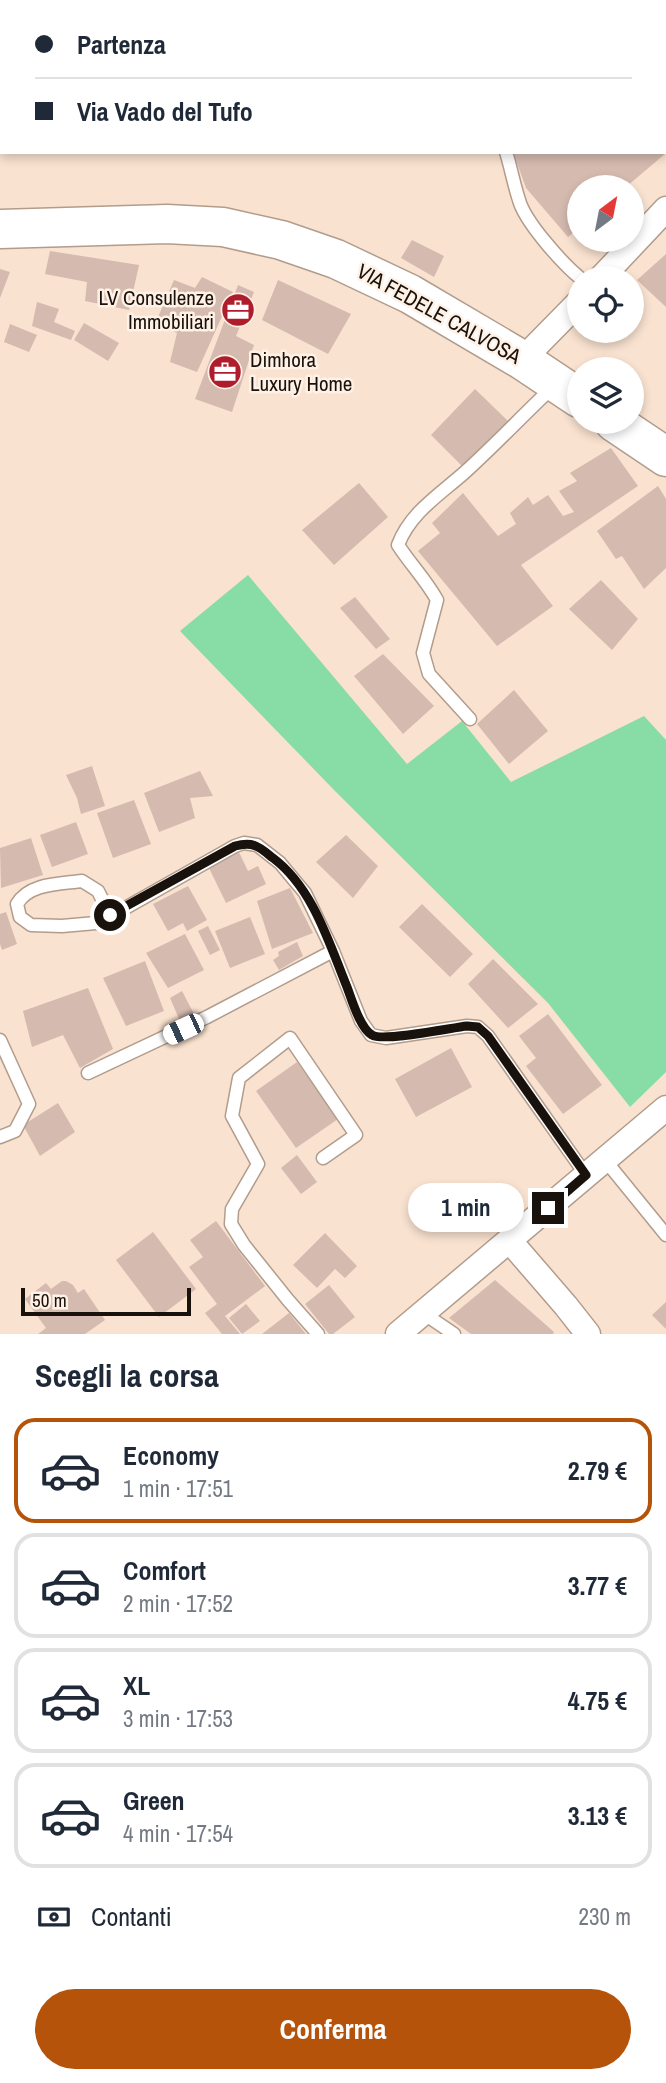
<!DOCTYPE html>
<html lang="it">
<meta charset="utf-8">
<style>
:root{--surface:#fff;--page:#f6f6f7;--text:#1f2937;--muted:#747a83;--line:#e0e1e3;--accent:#b45309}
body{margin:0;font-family:"Archivo Narrow",sans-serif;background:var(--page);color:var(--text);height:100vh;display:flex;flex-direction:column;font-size:26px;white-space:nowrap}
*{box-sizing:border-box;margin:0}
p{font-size:23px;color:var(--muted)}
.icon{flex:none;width:38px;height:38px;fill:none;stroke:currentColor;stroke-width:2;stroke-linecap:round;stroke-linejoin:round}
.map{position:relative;height:1334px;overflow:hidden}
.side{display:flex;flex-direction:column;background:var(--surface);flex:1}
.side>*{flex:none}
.guide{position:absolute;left:0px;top:0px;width:667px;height:154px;box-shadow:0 4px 10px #0003;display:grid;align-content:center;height:154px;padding:0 35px;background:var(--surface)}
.needle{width:46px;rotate:32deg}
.tools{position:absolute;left:567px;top:175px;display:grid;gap:14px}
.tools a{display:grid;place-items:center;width:77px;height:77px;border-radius:50%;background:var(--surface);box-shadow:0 4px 10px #0003;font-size:35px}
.scale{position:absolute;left:21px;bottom:18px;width:170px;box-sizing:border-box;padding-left:7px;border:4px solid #19120c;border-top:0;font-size:19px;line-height:24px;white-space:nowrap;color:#19120c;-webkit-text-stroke:5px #fff1e6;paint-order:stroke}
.end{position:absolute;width:32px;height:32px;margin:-16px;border:9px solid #19120c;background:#fff;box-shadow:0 0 0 4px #fff}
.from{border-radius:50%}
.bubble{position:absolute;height:49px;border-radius:24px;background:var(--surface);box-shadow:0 4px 10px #0003;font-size:23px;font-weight:800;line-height:49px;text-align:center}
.car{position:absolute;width:21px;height:42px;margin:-21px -10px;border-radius:9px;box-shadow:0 0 5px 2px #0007;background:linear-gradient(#fff 24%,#345 0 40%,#fff 0 76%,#345 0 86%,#fff 0)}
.guide b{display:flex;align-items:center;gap:24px;height:66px;font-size:26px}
.guide b+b{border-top:2px solid var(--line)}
.guide i{width:18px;height:18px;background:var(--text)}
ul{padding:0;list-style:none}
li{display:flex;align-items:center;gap:21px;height:105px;margin:0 14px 10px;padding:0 21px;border:4px solid var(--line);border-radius:21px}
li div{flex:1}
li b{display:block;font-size:26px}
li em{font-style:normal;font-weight:800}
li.selected{border-color:var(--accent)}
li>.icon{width:63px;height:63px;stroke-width:1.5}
h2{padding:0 35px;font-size:32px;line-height:84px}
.pay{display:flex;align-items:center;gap:18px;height:77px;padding:0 35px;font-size:26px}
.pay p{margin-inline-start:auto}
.primary-button{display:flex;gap:14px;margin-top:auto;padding:14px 35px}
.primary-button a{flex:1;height:80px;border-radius:42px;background:var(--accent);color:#fff;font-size:28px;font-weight:800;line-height:80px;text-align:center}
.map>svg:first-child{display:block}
.green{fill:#88dca5}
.building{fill:#d5baaf}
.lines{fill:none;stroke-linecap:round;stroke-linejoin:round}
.service-casing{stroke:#b29c8c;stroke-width:15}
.minor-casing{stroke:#b29c8c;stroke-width:27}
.primary-casing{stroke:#b29c8c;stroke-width:41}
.service{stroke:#fff;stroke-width:12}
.minor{stroke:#fff;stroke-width:24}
.primary{stroke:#fff;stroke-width:38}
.route{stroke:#19120c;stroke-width:9}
.labels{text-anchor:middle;stroke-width:5;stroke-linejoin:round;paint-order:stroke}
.poi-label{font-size:21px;fill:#19120c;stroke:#fff1e6;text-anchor:end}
.street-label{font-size:21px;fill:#19120c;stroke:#fff1e6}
</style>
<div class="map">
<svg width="666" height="1334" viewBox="0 0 666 1334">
<rect width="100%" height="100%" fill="#f9e2d0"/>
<path class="green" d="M248,575L407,764L462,721L511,782L644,716L666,740V1072L630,1107L548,1003L335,791L180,631Z"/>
<path class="building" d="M513,152H666V153L626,187H579V228L568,237L526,188Z
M412,240L444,256L434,277L401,258Z
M50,251L139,265L129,310L85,301L87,282L45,274Z
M666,254V307L637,280Z
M0,269L10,272L0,298Z
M202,277L233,292L197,372L170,362L177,333L155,324L174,280L195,288Z
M278,280L351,314L328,354L262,320Z
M238,285L254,292L236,336L254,345L232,412L195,399Z
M37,302L59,309L54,322L75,331L71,340L32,326Z
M84,323L119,343L108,361L74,340Z
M10,324L37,335L29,352L4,342Z
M475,389L508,421L462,466L431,435Z
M611,448L638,486L521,565L553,606L497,646L418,551L440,533L432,523L463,493L498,536L516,524L510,513L528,497L533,505L548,495L563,516L574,512L559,491L577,481L570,473Z
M359,483L388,517L334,565L302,530Z
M658,486L666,499V568L644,589L622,556L616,559L597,531Z
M601,580L638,619L612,650L569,609Z
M355,597L390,639L376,649L340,608Z
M383,654L434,706L403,734L354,676Z
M514,690L548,731L509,764L477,724Z
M92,766L105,806L81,814L77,798L66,775Z
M200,771L213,796L190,798L195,818L159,832L144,793Z
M134,800L151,844L113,858L97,813Z
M76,822L88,854L52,867L40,835Z
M346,835L378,866L353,898L316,862Z
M31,838L43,875L1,888L0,848Z
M238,850L248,871L258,866L266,884L226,903L207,864Z
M188,886L207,920L187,931L183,923L168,931L153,904Z
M290,888L313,933L272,949L257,901Z
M422,904L473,954L450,977L399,927Z
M6,912L17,944L2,950L0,944V914Z
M250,917L265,954L230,968L215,931Z
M208,926L220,950L210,955L198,931Z
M185,934L204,970L168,988L146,953Z
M297,942L303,956L279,970L273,960L279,956L278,952Z
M493,959L538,1004L508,1028L468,984Z
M145,961L164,1011L126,1026L103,978Z
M88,988L113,1049L80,1068L63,1035L32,1047L23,1011Z
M182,991L194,1014L180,1021L170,998Z
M548,1014L602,1085L563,1114L526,1066L536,1058L519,1036Z
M451,1048L472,1087L416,1117L395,1079Z
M297,1062L338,1119L296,1148L256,1091Z
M58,1103L75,1132L40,1156L23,1125Z
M297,1155L317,1182L301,1194L281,1168Z
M216,1221L265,1286L225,1316L240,1334H222L205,1313L217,1304L189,1267L203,1257L190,1240Z
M153,1232L196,1289L159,1317L116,1260Z
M325,1233L357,1266L345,1278L335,1269L317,1288L293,1265Z
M495,1280L554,1332L553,1334H471L449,1318Z
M62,1281H66L73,1285L78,1293L84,1289L105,1320L85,1334H38L46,1328L25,1299L46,1283L51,1289Z
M329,1285L355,1317L333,1334H329L305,1304Z
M666,1302V1329L652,1315Z
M246,1304L260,1321L242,1334L229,1318Z
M289,1313L306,1334H262Z"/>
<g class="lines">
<g class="service-casing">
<path id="service" d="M428,0L429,2
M641,0L643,2
M665,28L666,29
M506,152C511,168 514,185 519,200C525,222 562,263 580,278
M470,719L429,674L423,653L437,600C426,580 411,565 398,545C410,513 439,495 464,473C495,445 524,414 555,385
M110,915L98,891L82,881C60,884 29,883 17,904L20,917L31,925L62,926L96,923L127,907L235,846L244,843L257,845L280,863L305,893L333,951
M0,1040L29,1104L15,1131L0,1137
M88,1073L207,1017L333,951L361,1021L371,1035L386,1038L467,1026L478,1027L488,1036L586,1175
M605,1160L666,1235
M423,1313L454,1334
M318,1334L288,1300L244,1245L231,1224L232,1209L258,1164L232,1116L239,1078L290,1038L356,1135L323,1158"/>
</g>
<g class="minor-casing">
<path id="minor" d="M601,278L666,209
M522,360L579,302
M509,1240L566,1306L588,1334
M398,1334L666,1108"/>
</g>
<g class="primary-casing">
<path id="primary" d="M0,229L167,224L223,227L281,240L336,259L410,294L522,360L579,398
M614,422L666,457"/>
</g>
<use href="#service" class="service"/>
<use href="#minor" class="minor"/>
<use href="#primary" class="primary"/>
</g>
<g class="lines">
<path class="route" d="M110,915L235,846C254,841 259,847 273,858C313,888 329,943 347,987C352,1000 360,1028 372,1035C383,1042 450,1028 467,1026L478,1027L488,1036L586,1175L548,1208"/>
</g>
<defs>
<g id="office-disc" transform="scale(1.75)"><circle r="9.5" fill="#af1c2c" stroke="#fff1e6"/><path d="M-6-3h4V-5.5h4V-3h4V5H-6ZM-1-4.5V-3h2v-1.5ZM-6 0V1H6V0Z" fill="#fff"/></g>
</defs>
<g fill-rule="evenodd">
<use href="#office-disc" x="238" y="310"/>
<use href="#office-disc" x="225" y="372"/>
</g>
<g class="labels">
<g class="poi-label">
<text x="214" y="305">LV Consulenze<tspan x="214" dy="24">Immobiliari</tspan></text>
<text x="250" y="367" text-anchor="start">Dimhora<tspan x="250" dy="24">Luxury Home</tspan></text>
</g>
<g class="street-label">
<text transform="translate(439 314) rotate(29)" y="7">VIA FEDELE CALVOSA</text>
</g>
</g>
</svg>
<div class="tools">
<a><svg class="needle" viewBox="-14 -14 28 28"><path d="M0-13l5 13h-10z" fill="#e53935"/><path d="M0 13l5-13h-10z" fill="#747a83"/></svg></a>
<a><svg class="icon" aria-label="locate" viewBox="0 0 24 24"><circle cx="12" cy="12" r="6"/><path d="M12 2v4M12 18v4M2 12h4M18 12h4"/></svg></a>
<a><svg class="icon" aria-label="layers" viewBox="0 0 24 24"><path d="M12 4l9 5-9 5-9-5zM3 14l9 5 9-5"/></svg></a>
</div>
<div class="scale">50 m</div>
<i class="end from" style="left:110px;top:915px"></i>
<i class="end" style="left:548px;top:1208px"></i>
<div class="bubble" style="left:408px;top:1183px;width:116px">1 min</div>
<i class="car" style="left:183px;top:1029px;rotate:245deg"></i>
<div class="guide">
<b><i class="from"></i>Partenza</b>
<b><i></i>Via Vado del Tufo</b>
</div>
</div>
<section class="side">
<h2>Scegli la corsa</h2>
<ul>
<li class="selected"><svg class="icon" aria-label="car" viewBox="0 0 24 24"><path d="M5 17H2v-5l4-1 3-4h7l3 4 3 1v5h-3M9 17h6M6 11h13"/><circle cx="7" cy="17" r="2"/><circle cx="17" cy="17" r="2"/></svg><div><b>Economy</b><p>1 min · 17:51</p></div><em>2.79 €</em></li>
<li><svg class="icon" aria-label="car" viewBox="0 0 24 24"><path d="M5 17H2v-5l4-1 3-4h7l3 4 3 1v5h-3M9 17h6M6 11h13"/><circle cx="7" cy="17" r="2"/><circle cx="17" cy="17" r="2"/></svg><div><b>Comfort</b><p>2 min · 17:52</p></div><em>3.77 €</em></li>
<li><svg class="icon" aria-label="car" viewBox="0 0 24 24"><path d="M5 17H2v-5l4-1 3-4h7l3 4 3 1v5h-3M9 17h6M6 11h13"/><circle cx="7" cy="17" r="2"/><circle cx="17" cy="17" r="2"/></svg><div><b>XL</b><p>3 min · 17:53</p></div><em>4.75 €</em></li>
<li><svg class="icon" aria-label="car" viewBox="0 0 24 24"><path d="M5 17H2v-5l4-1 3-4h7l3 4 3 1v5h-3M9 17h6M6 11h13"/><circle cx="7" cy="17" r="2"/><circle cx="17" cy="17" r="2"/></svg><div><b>Green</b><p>4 min · 17:54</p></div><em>3.13 €</em></li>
</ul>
<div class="pay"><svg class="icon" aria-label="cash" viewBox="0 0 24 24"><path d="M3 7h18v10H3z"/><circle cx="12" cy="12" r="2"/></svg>Contanti<p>230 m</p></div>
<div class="primary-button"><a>Conferma</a></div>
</section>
